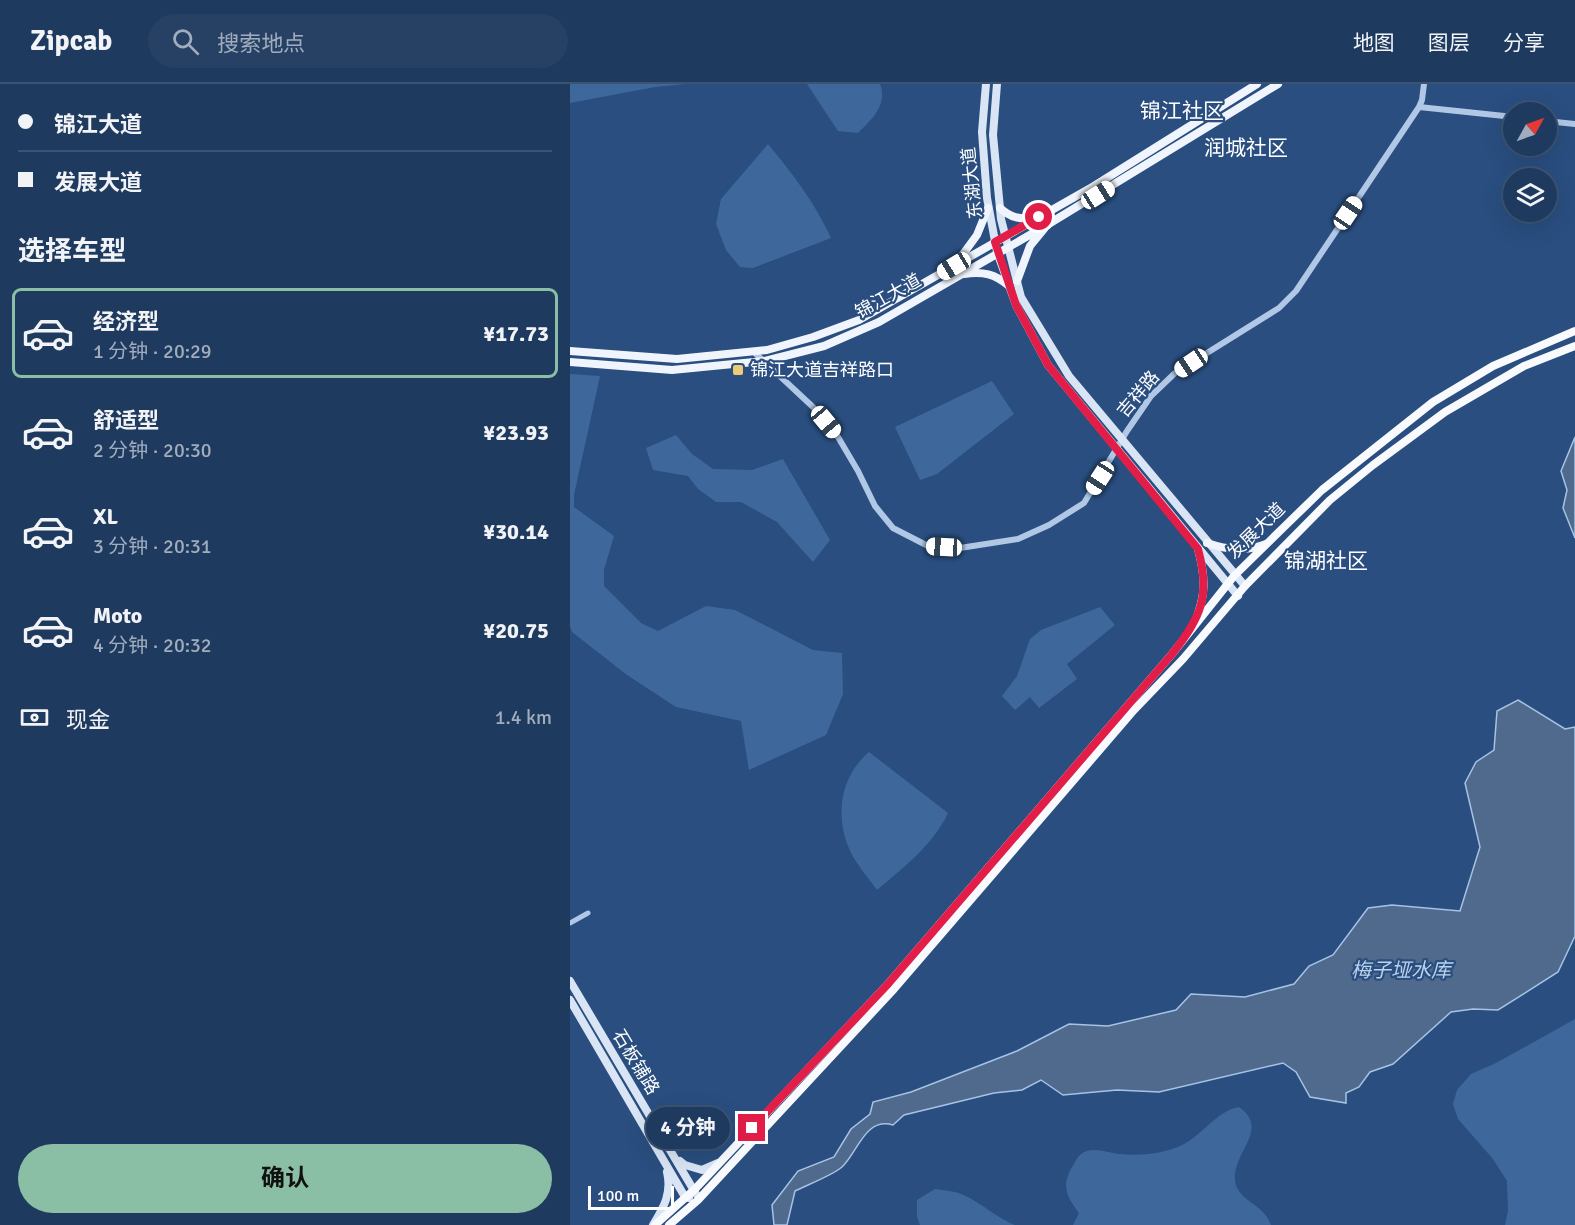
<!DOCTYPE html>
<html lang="zh">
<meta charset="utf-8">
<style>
:root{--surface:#1f3a5f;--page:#274165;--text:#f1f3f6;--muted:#a1adbd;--line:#3c5474;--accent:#8abfa5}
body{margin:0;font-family:Signika,"Noto Sans SC",sans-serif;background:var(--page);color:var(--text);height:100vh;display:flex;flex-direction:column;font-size:22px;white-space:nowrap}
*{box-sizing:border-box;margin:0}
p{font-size:20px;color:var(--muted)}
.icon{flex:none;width:33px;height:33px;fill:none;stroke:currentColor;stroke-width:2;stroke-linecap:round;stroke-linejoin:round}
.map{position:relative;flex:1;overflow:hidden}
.details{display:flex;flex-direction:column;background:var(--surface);width:570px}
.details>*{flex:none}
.hud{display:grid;align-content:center;height:132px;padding:0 18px;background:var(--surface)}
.needle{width:39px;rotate:50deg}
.controls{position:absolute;left:933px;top:18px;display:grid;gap:12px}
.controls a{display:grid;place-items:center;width:54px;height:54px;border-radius:50%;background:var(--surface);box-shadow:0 6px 24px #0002,0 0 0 2px var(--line);font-size:30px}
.scale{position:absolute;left:18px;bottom:15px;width:86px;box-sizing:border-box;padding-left:6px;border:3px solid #fff;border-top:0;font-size:16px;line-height:21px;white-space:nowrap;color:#fff;-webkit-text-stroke:4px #294e7f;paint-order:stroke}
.end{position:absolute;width:27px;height:27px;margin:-14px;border:8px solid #e11d48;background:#fff;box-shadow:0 0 0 3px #fff}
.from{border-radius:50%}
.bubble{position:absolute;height:42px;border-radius:21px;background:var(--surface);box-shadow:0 6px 24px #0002,0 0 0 2px var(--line);font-size:20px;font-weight:700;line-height:42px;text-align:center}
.car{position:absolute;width:18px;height:36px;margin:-18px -9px;border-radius:8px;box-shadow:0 0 4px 2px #0007;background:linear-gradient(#fff 24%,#345 0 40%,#fff 0 76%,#345 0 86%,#fff 0)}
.hud b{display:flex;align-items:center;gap:21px;height:57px;font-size:22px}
.hud b+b{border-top:2px solid var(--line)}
.hud i{width:15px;height:15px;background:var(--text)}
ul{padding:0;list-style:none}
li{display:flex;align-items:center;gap:18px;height:90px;margin:0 12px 9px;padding:0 6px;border:3px solid transparent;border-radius:9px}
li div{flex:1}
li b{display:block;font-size:22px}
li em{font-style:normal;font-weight:700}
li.current{border-color:var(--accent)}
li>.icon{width:54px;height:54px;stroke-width:1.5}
h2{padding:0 18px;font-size:27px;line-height:72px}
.pay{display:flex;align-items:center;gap:15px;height:66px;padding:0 18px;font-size:22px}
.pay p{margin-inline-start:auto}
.button{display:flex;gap:12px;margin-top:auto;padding:12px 18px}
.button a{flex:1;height:69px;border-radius:36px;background:var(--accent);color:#111;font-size:24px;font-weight:700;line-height:69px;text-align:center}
header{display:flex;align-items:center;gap:36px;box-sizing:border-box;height:84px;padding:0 30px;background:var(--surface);border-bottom:2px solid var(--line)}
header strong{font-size:28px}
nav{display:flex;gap:33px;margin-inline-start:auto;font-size:21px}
.search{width:420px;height:54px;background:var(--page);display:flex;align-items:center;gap:15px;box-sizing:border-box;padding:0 21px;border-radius:33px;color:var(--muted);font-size:22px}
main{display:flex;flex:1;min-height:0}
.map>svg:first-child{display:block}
.green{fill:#3e689c}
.water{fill:#4f6a8c;stroke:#a5c3e5;stroke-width:1.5}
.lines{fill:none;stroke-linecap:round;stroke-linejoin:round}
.minor{stroke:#b0c8e5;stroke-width:5}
.tertiary{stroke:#b0c8e5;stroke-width:6}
.secondary{stroke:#d9e5f5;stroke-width:8}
.primary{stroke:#f0f5fd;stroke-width:8}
.trunk{stroke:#f8fafe;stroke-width:8}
.route{stroke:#e11d48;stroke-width:8}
.poi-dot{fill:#eccb77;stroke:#294e7f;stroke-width:2}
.labels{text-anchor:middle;stroke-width:4.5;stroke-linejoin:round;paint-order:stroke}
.street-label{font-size:18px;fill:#fff;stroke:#294e7f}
.poi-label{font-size:18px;fill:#fff;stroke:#294e7f;text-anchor:start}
.water-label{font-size:20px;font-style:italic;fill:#bcd2ed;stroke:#294e7f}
.quarter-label{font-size:21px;fill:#fff;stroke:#294e7f}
</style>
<header>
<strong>Zipcab</strong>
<div class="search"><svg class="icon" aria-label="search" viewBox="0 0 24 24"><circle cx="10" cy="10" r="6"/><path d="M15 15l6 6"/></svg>搜索地点</div>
<nav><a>地图</a><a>图层</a><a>分享</a></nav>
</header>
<main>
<section class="details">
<div class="hud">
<b><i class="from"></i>锦江大道</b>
<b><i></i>发展大道</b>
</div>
<h2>选择车型</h2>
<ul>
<li class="current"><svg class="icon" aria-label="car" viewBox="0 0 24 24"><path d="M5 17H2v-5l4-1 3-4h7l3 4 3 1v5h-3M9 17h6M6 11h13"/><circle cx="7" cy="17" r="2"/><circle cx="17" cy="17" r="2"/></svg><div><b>经济型</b><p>1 分钟 · 20:29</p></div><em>¥17.73</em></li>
<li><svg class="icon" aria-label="car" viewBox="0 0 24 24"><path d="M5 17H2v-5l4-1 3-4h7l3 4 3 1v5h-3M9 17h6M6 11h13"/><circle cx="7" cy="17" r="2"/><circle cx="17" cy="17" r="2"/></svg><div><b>舒适型</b><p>2 分钟 · 20:30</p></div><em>¥23.93</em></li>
<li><svg class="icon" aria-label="car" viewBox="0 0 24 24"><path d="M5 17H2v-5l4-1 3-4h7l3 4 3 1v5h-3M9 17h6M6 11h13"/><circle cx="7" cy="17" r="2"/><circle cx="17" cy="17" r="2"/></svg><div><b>XL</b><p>3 分钟 · 20:31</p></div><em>¥30.14</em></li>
<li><svg class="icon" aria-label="car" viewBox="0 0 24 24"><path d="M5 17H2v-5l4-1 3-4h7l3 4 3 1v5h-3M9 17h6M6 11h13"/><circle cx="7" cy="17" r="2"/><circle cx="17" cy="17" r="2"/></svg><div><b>Moto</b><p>4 分钟 · 20:32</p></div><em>¥20.75</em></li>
</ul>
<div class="pay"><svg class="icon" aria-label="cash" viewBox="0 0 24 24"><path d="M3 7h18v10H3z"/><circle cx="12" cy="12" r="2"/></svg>现金<p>1.4 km</p></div>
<div class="button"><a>确认</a></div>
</section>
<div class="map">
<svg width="1005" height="1141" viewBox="0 0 1005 1141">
<rect width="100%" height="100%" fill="#294e7f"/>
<path class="green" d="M0,0H116L85,3L0,19Z
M237,0H310C318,21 302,35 288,49L268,47Z
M198,60C223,90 245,119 261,154L183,184L170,183L156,166L146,140L151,115Z
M0,290L30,292L4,411V423L44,452L34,486V502L71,539L88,547L136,522L165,526L243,566L272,569L273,610L256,651L179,686L171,637L106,623L57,591L2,548L0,542Z
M422,297L444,330L367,390L350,396L325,343Z
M106,351L122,370L143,385L182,386L213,375L260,456L243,478L207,438L171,418H146L128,405L118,392L83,386L76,364Z
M530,523L545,541L497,580L507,595L469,624L460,613L445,626L432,612L447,592L460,555L471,546Z
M299,668L378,729C363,761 334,783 307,806C297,792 284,778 278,762C265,729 271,692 299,668Z
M1005,935V1141H935L938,1127L937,1097L923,1075L888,1035L883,1020L887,1006L901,990L926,979Z
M669,1023C698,1044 668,1064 665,1090C662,1117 694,1118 701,1141H503L509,1129C495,1111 491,1100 504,1080C507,1074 510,1069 517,1067C527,1064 539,1069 549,1070C569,1072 594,1070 612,1061C633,1051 646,1027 669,1023Z
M365,1105C372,1106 379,1107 385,1108C407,1114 424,1133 445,1141H350L347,1133V1116Z"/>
<path class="water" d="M1005,353V454L993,424L997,406L991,387Z
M948,616L995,645L1005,643V852L988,888L928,926L903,925L881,928L823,980L800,988L789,1003L776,1009V1019L740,1013L726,988L713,979L589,1008L547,1006L493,1011L471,996L452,1006L424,1009L334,1031L323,1041C295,1033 288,1068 272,1083C263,1091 237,1101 225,1107L217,1141H204L202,1121L228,1087L264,1073L281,1045L300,1030L303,1018L341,1008L447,967L499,940L538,942L606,926L621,910L675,913L724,900L739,882L763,871L798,824L822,821L890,827L910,763L895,699L906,678L924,666L927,627Z"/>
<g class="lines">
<path class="minor" d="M0,839L18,829"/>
<path class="tertiary" d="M849,23L944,33
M976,37L1005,40
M184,268L243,323L268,353L288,387L305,422L323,444L358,462L390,464L448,455L479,441L514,419L557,347L581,312L605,289L709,224L726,207L849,23L852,16L854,0"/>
<path class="secondary" d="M416,0L412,48L417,114L427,168L446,221L478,281L668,512
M427,0L423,51L431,135L451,213L499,292L675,502
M0,897L126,1110
M0,916L115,1113L119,1114
M110,1077L115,1081L132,1086L148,1079
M83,1141C94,1123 102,1109 97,1088"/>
<path class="primary" d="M430,124C441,134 449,135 463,134
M388,177L407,151L418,124
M394,190C413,187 425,190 439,202
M447,197L460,162L474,145
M0,267L107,275L197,266L243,253L289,236L524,102L687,0
M0,278L102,286L195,277L254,262L309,238L477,141L708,0
M637,459C658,466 676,468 696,460
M624,540C636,512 636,495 628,465"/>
<path class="trunk" d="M85,1141L125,1105L318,900L602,570L664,492L715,442L752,406L863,318L923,282L1005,247
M99,1141L128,1116L324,905L564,626L613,575L675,502L760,416L803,381L875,328L954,282L1005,262"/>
</g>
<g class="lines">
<path class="route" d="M182,1044L318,900L602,570C631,533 641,512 628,465L478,281L446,221L425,158L469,133"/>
</g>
<rect class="poi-dot" x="162" y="280" width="12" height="12" rx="3"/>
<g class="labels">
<g class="street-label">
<text transform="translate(402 99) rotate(-96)" y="6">东湖大道</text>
<text transform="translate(318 212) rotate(-29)" y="6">锦江大道</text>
<text transform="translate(568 310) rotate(-50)" y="6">吉祥路</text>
<text transform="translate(686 447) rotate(-44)" y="6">发展大道</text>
<text transform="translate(66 978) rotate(59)" y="6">石板铺路</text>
</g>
<g class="poi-label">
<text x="180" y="292">锦江大道吉祥路口</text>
</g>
<g class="water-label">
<text x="831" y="893">梅子垭水库</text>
</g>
<g class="quarter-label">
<text x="612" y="34">锦江社区</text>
<text x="676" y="71">润城社区</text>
<text x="756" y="484">锦湖社区</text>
</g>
</g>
</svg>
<div class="controls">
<a><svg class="needle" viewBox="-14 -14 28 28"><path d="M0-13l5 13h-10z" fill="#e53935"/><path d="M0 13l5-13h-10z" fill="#a1adbd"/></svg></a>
<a><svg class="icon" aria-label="layers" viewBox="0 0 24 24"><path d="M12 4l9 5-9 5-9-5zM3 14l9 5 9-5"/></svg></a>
</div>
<div class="scale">100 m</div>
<i class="end from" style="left:469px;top:133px"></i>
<i class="end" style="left:182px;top:1044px"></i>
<div class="bubble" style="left:76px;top:1023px;width:84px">4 分钟</div>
<i class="car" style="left:528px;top:111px;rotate:58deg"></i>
<i class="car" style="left:778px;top:129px;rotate:34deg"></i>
<i class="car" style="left:384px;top:182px;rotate:239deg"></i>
<i class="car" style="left:621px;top:279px;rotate:236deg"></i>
<i class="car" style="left:256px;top:338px;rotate:140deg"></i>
<i class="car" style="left:530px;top:394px;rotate:213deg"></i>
<i class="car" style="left:374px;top:463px;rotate:273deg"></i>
</div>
</main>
